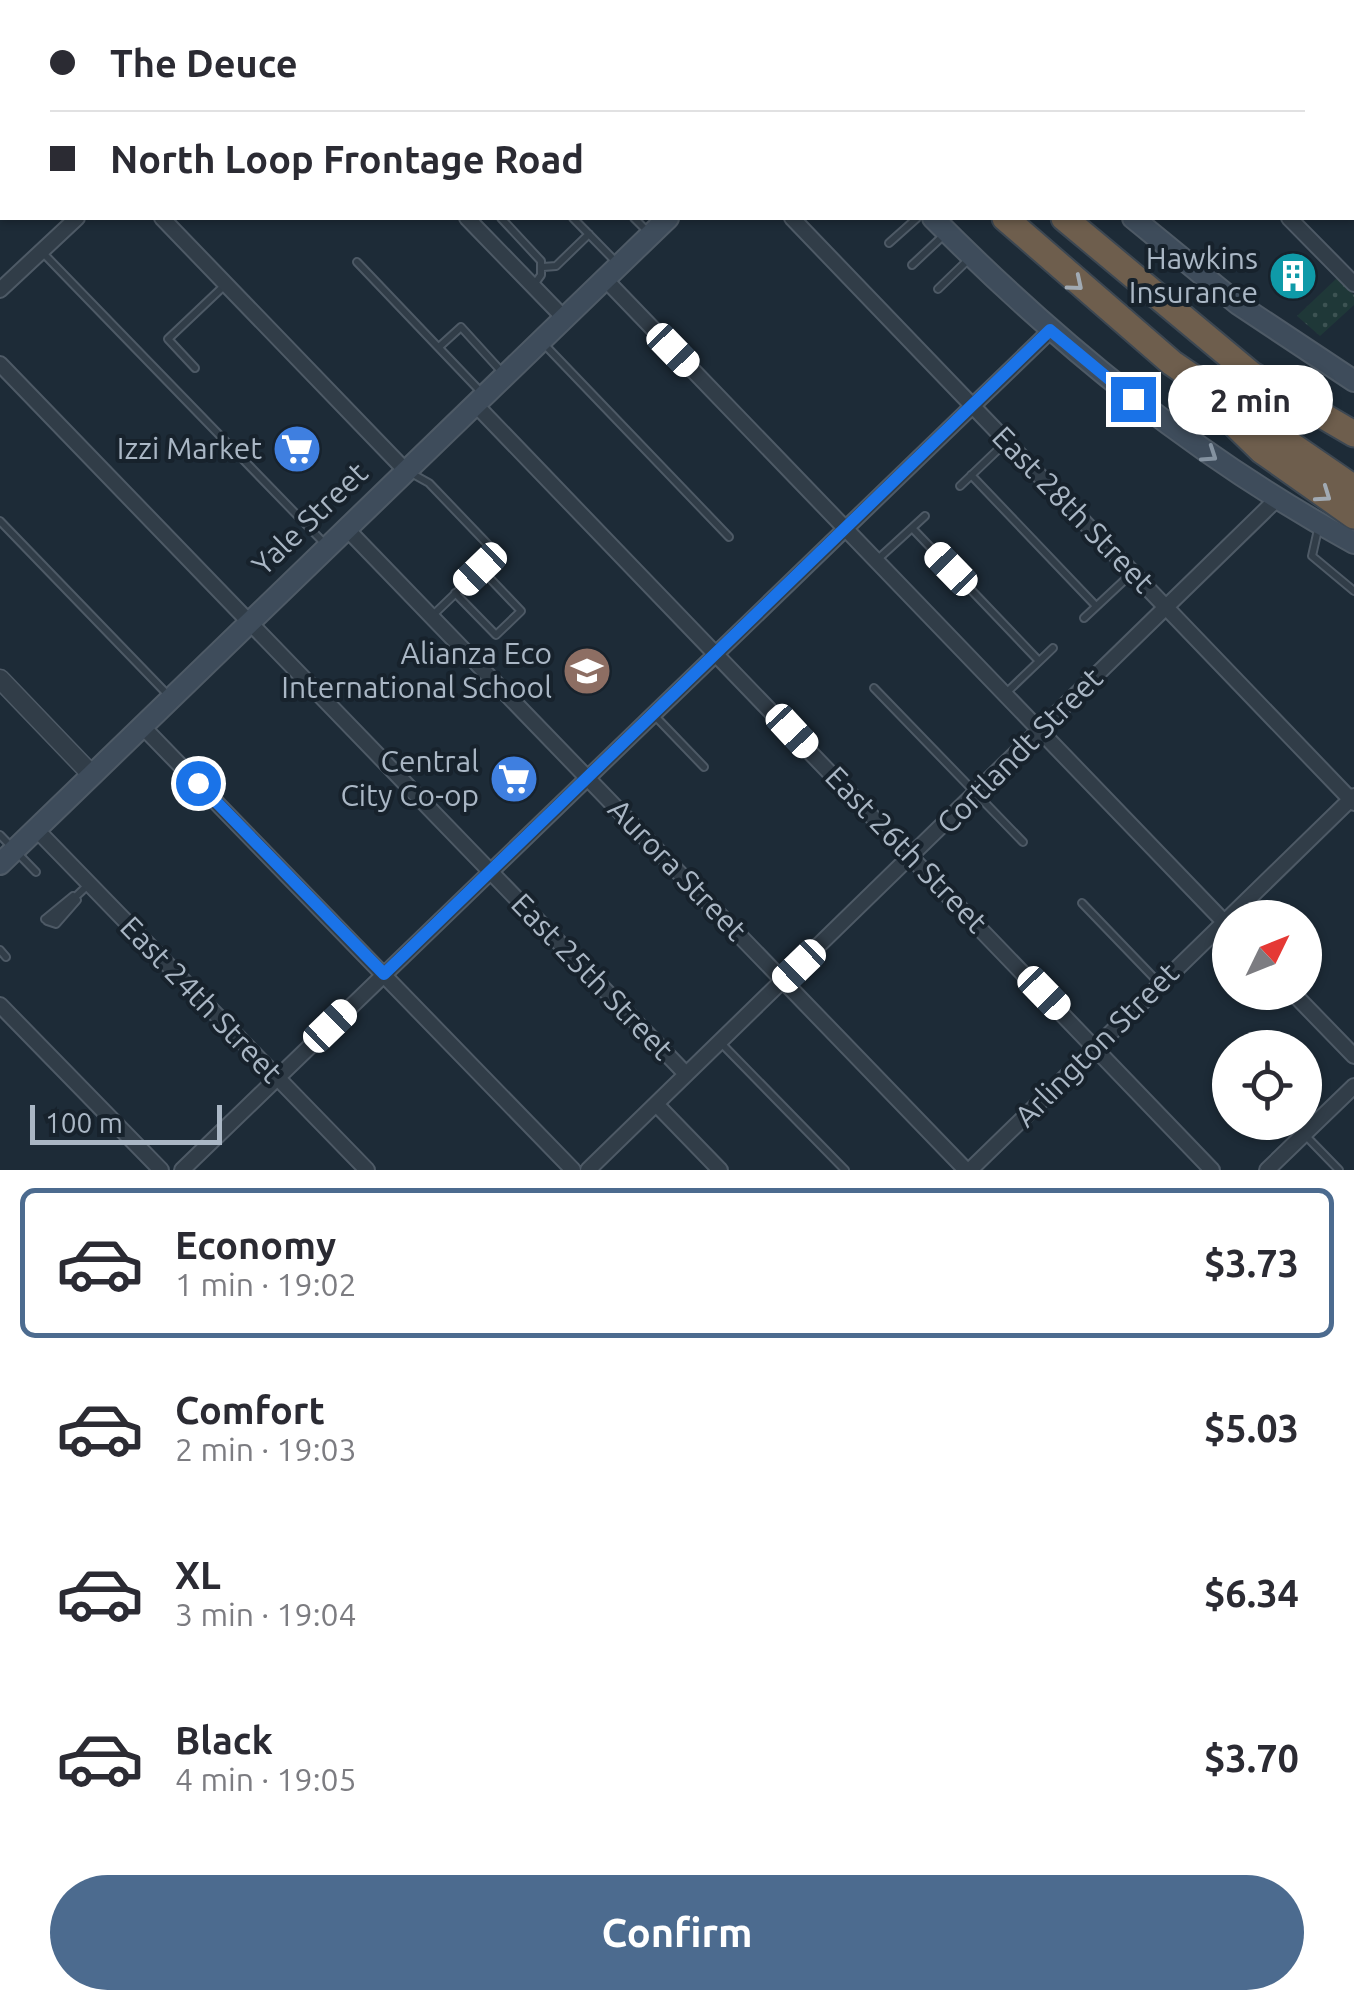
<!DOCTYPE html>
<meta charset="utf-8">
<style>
:root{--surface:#fff;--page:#f2f2f3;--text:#2b2b33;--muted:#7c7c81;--line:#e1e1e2;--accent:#4c6b8f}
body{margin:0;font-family:Ubuntu,sans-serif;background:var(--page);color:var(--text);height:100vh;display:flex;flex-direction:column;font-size:38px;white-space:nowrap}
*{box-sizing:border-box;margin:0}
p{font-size:32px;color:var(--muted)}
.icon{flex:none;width:55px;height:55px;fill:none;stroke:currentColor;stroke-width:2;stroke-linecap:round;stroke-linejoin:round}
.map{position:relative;height:1170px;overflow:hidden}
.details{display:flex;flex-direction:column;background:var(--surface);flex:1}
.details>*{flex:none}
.hud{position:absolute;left:0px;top:0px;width:1355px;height:220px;box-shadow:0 2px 8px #0004;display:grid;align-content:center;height:220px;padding:0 50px;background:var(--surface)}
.needle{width:65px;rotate:47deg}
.tools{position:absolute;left:1212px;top:900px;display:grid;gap:20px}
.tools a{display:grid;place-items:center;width:110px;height:110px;border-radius:50%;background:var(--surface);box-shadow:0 2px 8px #0004;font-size:50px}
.scale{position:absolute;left:30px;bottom:25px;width:192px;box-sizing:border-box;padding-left:10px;border:5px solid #aab7c5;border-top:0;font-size:28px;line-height:35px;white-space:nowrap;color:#aab7c5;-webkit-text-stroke:8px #17222c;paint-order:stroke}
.end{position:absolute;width:45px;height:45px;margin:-22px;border:12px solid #1a73e8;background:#fff;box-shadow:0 0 0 5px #fff}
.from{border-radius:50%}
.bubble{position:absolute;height:70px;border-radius:35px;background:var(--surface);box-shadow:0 2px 8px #0004;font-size:32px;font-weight:600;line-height:70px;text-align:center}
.car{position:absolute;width:30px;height:60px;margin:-30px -15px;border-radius:12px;box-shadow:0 0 8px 2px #0007;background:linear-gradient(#fff 24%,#345 0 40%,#fff 0 76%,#345 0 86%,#fff 0)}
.hud b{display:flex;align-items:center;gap:35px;height:95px;font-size:38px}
.hud b+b{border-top:2px solid var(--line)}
.hud i{width:25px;height:25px;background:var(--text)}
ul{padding:18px 0 0;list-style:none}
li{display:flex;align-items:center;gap:30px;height:150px;margin:0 20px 15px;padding:0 30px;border:5px solid transparent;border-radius:15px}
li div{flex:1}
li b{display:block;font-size:38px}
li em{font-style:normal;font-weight:600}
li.current{border-color:var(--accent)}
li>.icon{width:90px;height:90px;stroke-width:1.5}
.button{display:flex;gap:20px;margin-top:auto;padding:20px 50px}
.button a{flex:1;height:115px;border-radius:60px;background:var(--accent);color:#fff;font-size:40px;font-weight:600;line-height:115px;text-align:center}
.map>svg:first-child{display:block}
.grass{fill:url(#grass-dots)}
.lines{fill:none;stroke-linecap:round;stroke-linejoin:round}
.service-casing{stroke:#4e5a66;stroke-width:10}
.minor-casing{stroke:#4e5a66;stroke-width:18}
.tertiary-casing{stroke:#4e5a66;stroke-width:21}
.secondary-casing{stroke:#4e5a66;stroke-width:24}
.motorway-casing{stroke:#3c4752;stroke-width:29}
.service{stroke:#313d48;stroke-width:6}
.minor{stroke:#313d48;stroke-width:14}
.tertiary{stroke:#313d48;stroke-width:18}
.secondary{stroke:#3e4c5b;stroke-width:20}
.motorway{stroke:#6e5e4d;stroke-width:25}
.oneway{stroke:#a1aab3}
.oneway2{stroke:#8492a0}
.route{stroke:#1a73e8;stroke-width:12}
.labels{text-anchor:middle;stroke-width:8;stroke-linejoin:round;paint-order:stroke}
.poi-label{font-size:30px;fill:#aab7c5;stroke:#17222c;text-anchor:end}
.street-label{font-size:30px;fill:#aab7c5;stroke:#17222c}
</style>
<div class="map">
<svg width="1354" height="1170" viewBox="0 0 1354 1170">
<defs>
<pattern id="grass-dots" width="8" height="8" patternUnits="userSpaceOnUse" patternTransform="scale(2.5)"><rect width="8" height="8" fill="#1f3838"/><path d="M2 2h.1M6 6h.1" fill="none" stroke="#3d5353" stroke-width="1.8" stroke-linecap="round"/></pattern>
</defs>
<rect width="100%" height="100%" fill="#1d2b37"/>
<path class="grass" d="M1337,278L1354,295V305L1320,336L1297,316Z"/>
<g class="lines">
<g class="service-casing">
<path id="service" d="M104,0L107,2
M589,2L591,0
M647,2L650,0
M666,2L667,0
M501,218L541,261V275L533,286
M573,218L615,261
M634,218L647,231
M889,243L917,218
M42,252L326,545
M357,262L480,391
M912,265L944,235
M543,267L556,266L589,234
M938,289L969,259
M543,343L729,537
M439,347L461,327L501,371
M195,368L168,339L225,285
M411,473L429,483L497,554
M971,475L1096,606
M960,486L1006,442
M0,521L169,696
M1319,525L1312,556L1354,591
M912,528L1039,661
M878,559L925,516
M432,616L481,569L521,611L496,635L455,593
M1084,618L1131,574
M874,688L1023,842
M1005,694L1053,648
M655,716L704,767
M0,835L36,872
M1082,903L1159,983
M45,919H52L88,885
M45,919L73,896
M47,921L56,924L77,900
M0,950L6,957
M720,1042L845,1170
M1305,1135L1339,1170"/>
</g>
<g class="minor-casing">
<path id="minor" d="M257,0L259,2
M559,0L561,2
M299,2L301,0
M0,48L2,51
M162,218L405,470
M467,218L564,318
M792,218L1354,803
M1289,218L1354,284
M605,279L1230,928
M0,290L77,218
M0,364L686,1074
M474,403L1212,1170
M345,527L966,1170
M142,726L573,1170
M36,829L367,1170
M1292,992L1354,1056
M0,1005L161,1170
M656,1104L720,1170
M182,1170L1050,331
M588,1170L1278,498
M970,1170L1354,796
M1267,1170L1354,1086"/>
</g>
<g class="tertiary-casing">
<path id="tertiary" d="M0,679L92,775"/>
</g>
<g class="secondary-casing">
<path id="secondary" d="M725,0L728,2
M919,0L922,2
M893,2L896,0
M933,218C1059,345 1196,457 1354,543
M1133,218L1238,304L1354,381
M0,864L668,218"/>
</g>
<g class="motorway-casing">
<path id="motorway" d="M795,0L798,2
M853,0L855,2
M1005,218L1172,363L1354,488
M1064,218L1251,374L1354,434
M1222,412L1262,451L1354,516"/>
</g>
<use href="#service" class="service"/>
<use href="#minor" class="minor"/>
<use href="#tertiary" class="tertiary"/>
<use href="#secondary" class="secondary"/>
<use href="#motorway" class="motorway"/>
</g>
<defs><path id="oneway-chevron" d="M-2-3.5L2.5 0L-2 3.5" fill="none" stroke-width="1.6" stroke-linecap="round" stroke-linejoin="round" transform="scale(2.5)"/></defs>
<g class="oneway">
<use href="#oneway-chevron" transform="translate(1076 284) rotate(40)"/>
<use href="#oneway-chevron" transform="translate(1324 495) rotate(35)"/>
</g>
<use class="oneway2" href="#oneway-chevron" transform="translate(1210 455) rotate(34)"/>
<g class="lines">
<path class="route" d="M198,783L384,974L1050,330L1133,399"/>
</g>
<defs>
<g id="building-disc" transform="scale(2.5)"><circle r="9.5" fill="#0f9aa8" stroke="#17222c"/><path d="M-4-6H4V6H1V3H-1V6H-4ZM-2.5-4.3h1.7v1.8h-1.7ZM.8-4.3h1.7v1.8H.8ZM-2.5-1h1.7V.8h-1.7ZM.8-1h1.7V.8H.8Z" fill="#fff"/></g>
<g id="supermarket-disc" transform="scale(2.5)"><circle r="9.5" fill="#3f7fe0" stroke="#17222c"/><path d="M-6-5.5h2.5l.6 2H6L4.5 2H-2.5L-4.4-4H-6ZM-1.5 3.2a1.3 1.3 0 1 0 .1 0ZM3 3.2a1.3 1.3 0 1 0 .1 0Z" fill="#fff"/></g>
<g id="school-disc" transform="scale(2.5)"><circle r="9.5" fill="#8d6e63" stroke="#17222c"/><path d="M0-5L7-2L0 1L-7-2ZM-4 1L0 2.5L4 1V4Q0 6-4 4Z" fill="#fff"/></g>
</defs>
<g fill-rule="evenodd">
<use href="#building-disc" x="1293" y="276"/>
<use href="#supermarket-disc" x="297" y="449"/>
<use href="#school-disc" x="587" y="671"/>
<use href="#supermarket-disc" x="514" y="779"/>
</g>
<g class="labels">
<g class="poi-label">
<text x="1258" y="269">Hawkins<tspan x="1258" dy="34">Insurance</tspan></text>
<text x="262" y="459">Izzi Market</text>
<text x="552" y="664">Alianza Eco<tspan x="552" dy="34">International School</tspan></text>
<text x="479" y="772">Central<tspan x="479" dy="34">City Co-op</tspan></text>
</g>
<g class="street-label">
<text transform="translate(1073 510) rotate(46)" y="10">East 28th Street</text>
<text transform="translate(310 519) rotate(-44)" y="10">Yale Street</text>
<text transform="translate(1020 751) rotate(-45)" y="10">Cortlandt Street</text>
<text transform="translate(906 850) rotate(46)" y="10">East 26th Street</text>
<text transform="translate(677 870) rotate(46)" y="10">Aurora Street</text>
<text transform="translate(592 977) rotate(46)" y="10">East 25th Street</text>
<text transform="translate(201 1000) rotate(46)" y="10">East 24th Street</text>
<text transform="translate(1097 1045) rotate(-45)" y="10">Arlington Street</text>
</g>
</g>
</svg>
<div class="tools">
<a><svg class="needle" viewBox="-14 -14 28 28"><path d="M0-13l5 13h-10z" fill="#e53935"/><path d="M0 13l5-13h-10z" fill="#7c7c81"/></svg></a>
<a><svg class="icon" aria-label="locate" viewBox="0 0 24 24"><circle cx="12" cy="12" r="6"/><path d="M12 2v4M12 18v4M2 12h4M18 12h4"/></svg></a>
</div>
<div class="scale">100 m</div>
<i class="end from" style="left:198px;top:783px"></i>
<i class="end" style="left:1133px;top:399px"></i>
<div class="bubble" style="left:1168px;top:365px;width:165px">2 min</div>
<i class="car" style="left:673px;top:350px;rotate:136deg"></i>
<i class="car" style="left:480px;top:569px;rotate:226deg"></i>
<i class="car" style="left:951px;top:569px;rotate:316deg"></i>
<i class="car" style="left:792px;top:731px;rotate:137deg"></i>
<i class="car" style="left:799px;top:966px;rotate:226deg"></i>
<i class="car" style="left:1044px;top:993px;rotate:136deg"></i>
<i class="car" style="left:330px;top:1026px;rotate:46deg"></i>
<div class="hud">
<b><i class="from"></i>The Deuce</b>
<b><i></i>North Loop Frontage Road</b>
</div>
</div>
<section class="details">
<ul>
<li class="current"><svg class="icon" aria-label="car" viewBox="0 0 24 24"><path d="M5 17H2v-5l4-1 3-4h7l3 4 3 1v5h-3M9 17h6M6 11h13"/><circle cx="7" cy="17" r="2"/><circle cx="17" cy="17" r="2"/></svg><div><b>Economy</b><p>1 min · 19:02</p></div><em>$3.73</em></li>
<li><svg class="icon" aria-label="car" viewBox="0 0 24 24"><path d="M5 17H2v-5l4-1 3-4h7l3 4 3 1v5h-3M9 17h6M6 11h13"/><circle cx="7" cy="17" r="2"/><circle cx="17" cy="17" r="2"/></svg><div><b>Comfort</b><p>2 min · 19:03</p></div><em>$5.03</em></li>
<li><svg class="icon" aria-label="car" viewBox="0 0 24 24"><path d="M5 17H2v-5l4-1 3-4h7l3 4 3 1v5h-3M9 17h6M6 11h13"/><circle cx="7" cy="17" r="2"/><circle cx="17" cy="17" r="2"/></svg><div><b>XL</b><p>3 min · 19:04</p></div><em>$6.34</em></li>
<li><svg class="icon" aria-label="car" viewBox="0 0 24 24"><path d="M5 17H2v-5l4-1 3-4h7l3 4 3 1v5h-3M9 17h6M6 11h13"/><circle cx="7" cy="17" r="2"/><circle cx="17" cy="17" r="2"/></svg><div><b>Black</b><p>4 min · 19:05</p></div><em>$3.70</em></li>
</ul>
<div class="button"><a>Confirm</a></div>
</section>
